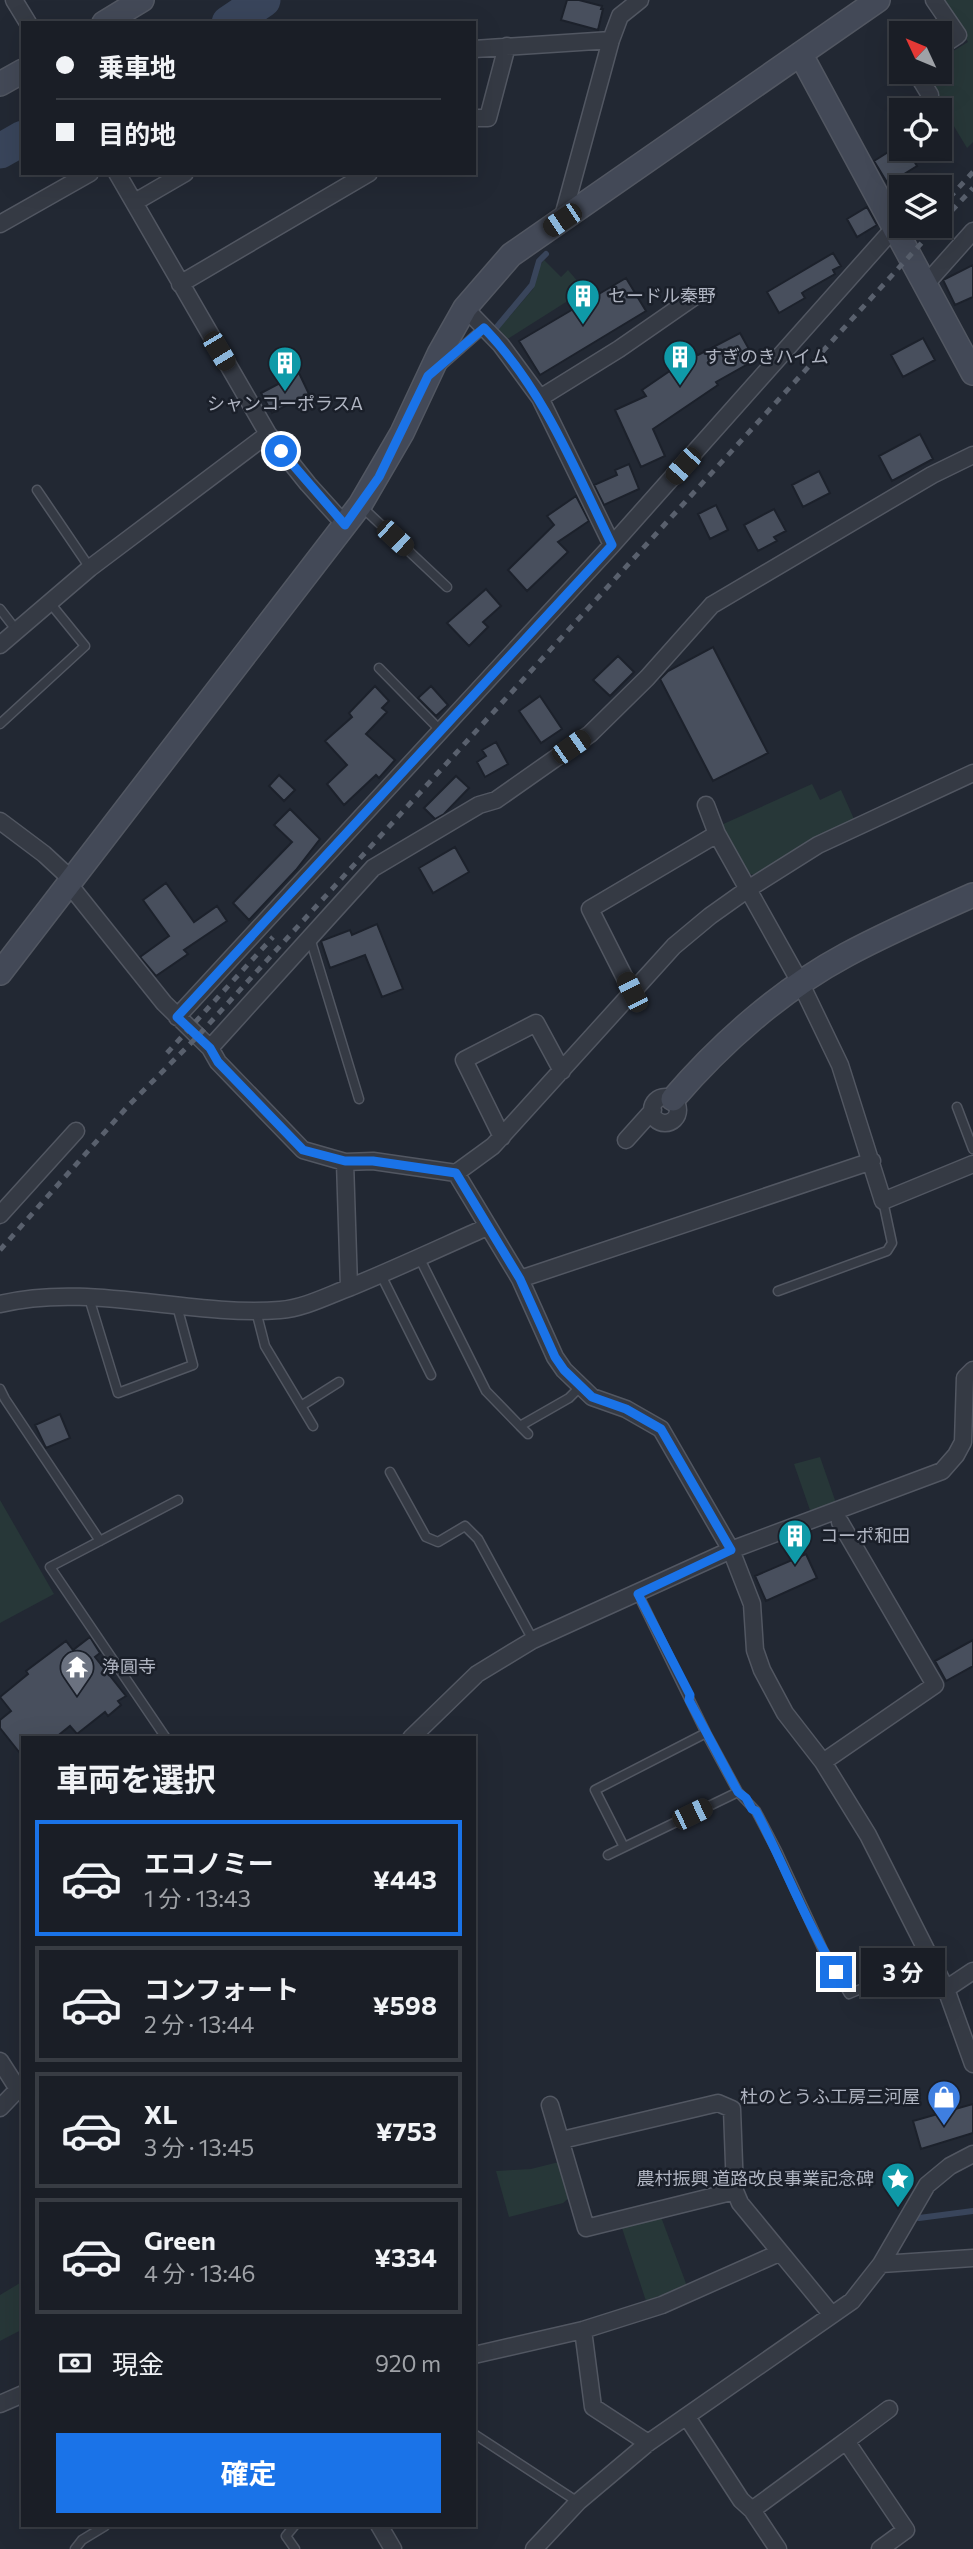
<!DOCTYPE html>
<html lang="ja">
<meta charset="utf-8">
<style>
:root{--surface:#1a1e26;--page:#272b32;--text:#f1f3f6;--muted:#9fa2a7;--line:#383c43;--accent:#1a73e8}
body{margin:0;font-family:Commissioner,"Noto Sans JP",sans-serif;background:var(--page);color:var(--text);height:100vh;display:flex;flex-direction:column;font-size:26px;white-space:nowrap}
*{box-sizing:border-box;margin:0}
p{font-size:23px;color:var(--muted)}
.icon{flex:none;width:38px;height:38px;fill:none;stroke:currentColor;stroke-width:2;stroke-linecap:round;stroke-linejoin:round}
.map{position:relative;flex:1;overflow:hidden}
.drawer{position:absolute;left:21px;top:1736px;width:455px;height:791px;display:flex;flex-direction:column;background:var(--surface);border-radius:0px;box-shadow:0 7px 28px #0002,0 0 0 2px var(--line)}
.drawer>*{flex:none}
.banner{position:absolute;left:21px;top:21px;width:455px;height:154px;border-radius:0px;box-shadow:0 7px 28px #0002,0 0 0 2px var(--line);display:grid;align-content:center;height:154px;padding:0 35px;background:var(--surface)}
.needle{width:46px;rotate:314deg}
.buttons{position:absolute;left:889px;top:21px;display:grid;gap:14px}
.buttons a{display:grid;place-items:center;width:63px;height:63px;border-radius:0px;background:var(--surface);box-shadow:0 7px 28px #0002,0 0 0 2px var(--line);font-size:35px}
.end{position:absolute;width:32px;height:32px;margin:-16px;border:9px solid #1a73e8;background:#fff;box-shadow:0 0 0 4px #fff}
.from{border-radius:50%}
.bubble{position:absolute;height:49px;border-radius:0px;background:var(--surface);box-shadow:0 7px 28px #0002,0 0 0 2px var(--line);font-size:23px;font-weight:700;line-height:49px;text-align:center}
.car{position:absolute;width:21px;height:42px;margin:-21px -10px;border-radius:9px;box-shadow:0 0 5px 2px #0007;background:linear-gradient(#222 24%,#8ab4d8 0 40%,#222 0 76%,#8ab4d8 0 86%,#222 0)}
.banner b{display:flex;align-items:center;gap:24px;height:66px;font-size:26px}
.banner b+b{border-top:2px solid var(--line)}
.banner i{width:18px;height:18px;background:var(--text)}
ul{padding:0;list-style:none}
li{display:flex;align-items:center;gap:21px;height:116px;margin:0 14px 10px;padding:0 21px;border:4px solid var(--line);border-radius:0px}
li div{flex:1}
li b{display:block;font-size:26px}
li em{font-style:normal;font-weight:700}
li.on{border-color:var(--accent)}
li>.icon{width:63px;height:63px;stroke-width:1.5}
h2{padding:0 35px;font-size:32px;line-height:84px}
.pay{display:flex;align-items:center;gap:18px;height:77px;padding:0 35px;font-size:26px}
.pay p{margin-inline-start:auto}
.action{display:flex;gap:14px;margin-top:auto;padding:14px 35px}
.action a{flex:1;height:80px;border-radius:0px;background:var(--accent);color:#fff;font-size:28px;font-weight:700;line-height:80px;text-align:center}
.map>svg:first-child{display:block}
.green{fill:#273738}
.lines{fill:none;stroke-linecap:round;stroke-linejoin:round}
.stream{stroke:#39455b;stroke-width:6}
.river{stroke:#39455b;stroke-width:35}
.building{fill:#484f5d;stroke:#1c212b;stroke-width:2}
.lane-casing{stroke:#525762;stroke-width:11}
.street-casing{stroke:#525762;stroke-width:19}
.secondary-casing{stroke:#525762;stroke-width:26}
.lane{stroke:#353a44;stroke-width:8}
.street{stroke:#353a44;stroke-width:16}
.secondary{stroke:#434957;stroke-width:23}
.rail{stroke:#59606d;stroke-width:5;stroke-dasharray:7 7;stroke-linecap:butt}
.route{stroke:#1a73e8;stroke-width:9}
.labels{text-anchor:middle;stroke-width:5;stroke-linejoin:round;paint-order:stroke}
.poi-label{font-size:18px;fill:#afb4c1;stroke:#1a1f29;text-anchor:start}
</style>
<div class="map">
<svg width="973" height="2549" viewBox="0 0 973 2549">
<rect width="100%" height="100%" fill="#222833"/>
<path class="green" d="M943,0H973V142L967,148L922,73L940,72V59L968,42Z
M544,260L561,277L568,270L585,290L506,340L497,331L533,289L539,267Z
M812,784L820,800L841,790L854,819L825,832L754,875L744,872L719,826Z
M820,1457L836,1503L811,1513L794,1464Z
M0,1500L54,1594L0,1623Z
M559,2162L569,2198L563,2203L509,2217L496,2171L531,2169Z
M661,2217L687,2286L646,2301L622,2228Z
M20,2283L23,2288V2329L0,2341V2295Z"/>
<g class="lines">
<path class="stream" d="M496,328L532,285L539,261L546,254
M919,2218L973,2211"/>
<path class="river" d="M229,23L263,0
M0,151L23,138"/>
</g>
<path class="building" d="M567,0H579L602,6L601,9H603L598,30L561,20Z
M893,149H907L917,166L888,184L874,161Z
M867,207L877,225L857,237L847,219Z
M833,253L841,266L833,270L835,274L805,291L802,293L805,298L779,313L767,292Z
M973,265V297L955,305L943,280Z
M626,278L646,311L540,375L519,341Z
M740,333L755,360L716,382L718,385L653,429L665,456L641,467L615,410L646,396L642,390L696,353L698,355Z
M923,338L935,360L903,377L891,355Z
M299,373L309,394L272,413L261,393Z
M920,434L933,459L892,481L879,456Z
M629,464L639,489L604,505L594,485L617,475L615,470Z
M819,471L830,493L803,507L792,485Z
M576,496L589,521L558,542L568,552L527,591L508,570L554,525L547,516Z
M716,505L728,530L710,539L698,514Z
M774,509L786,531L774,537L777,541L758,551L744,525Z
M486,589L501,606L483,622L488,627L469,646L447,623Z
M713,647L768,753L713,781L660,679L668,671Z
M618,656L634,672L610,696L593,680Z
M375,686L389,701L382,708L387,712L366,734L395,760L379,778L376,775L344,805L327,784L347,765L325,741L352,717L349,713Z
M431,686L448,705L436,716L418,698Z
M540,696L562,729L541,743L519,711Z
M496,742L508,764L485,777L477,762L486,756L482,750Z
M279,775L295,790L284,801L269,786Z
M456,776L469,788L444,814L435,819L424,808Z
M290,809L320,839L296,870L249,920L233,903L292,842L274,825Z
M455,847L469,872L433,893L419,868Z
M166,883L194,922L217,906L227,921L184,950L188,954L156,976L140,957L169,936L143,900Z
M377,924L403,989L382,997L365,955L330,968L321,941L350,930L352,935Z
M60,1414L70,1438L46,1448L35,1425Z
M806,1554L817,1578L766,1601L755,1576Z
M90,1637L100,1653L95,1657L126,1696L118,1701L121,1705L108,1716L105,1712L77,1734L70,1726L55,1738H23V1757L0,1728V1720L11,1711L0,1697L28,1674L26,1671L66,1641L73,1650Z
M973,1640V1666L946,1681L935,1661Z
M973,2104V2133L921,2149L913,2121Z"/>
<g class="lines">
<g class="lane-casing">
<path id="lane" d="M442,365L484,328
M37,490L90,568
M362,507L447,587
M0,609L17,631
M379,668L441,731
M0,724L85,646L50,603
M310,938L359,1099
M957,1107L973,1149
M419,1257L486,1391L520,1426L569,1398L580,1387
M381,1275L431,1375
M778,1291L887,1251L892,1243L883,1201
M89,1298L118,1393L193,1365L177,1306
M256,1311L265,1346L313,1426
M0,1389L5,1399L100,1541
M301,1406L339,1382
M520,1426L528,1434
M390,1472L426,1537L438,1542L465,1526L478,1539L533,1640
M638,1594L706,1733L738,1792L756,1811L777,1851L823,1950L849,1994L930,1960
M166,1738L50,1567L178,1500
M624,1847L595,1790L706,1733
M608,1855L738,1792
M474,2434L578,2502
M295,2525L286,2536L295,2549
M75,2549L82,2540L105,2526"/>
</g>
<g class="street-casing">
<path id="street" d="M14,0L28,23
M934,0L958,35L940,47
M474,49L611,40
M916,72L930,95
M474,118H488L507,46
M117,173L268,434L308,484L345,525
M135,202L185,173
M562,220L611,40L620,16L640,0
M0,224L90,173
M180,284L369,173
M925,285L973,231
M465,308L501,345L540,398L612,545
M540,398L619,349L694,297
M0,645L90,568L268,434
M706,805L717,834
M0,821L44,854L71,879
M68,883L164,1003L210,1048L218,1062L303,1150L345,1162L373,1161L456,1173L493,1146L674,946L710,916L748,889L818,845L973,773
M632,992L590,909L717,834L801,984L840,1065L883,1201L973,1164
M177,1017L612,545L894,228
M210,1048L373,868L479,805L496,800L590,734L647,678L712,605L932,475L973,455
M652 1110a13 13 0 1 1 26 0a13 13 0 1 1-26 0Z
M502,1137L464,1060L536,1023L562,1071
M626,1140L653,1110
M345,1162L349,1287
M456,1173L520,1279L555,1357L564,1370L592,1397L626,1409L661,1429L731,1550L752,1604L755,1650L762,1670L785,1713L823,1762L868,1835L946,1989L973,2064
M0,1215L76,1131
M520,1279L872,1161
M0,1304C90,1282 188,1317 280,1310C305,1308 329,1295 351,1287C397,1268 442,1247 487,1227
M411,1738L477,1674L533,1640L731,1550L942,1471L956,1455L963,1442L965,1378L973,1370
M823,1762L935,1685L840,1522
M946,1989L973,1971
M0,2061L18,2089
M550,2105L586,2228L735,2191L740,2203L832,2315
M0,2108L23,2084
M562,2140L718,2103L732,2109L735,2191
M881,2264L973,2258
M583,2330L593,2407L648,2443
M474,2355L583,2330L662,2305L779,2253
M0,2404L23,2394
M687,2417L741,2500L752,2510L778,2549
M846,2441L889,2409
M752,2510L846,2441L906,2530L880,2549
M379,2525L393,2549
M534,2549L578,2502L648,2443L852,2301L881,2264L927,2185L950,2166L973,2154"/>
</g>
<g class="secondary-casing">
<path id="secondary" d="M104,23L142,0
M801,55L973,373
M0,84L23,71
M0,973L360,505L402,433L439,354L465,308L511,255L878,0
M673,1099C721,1043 781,990 846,955C887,933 930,914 973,895"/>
</g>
<use href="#lane" class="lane"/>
<use href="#street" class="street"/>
<use href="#secondary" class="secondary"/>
<path class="rail" d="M940,208L973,172
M942,221L973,188
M167,1053L273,937
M0,1250L128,1106L197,1037L937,226"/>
</g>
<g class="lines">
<path class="route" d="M281,451L345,525L379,477L428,376L484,328C543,389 575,469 612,545L177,1017L210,1048L218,1062L303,1150L345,1161H373L456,1173L520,1279L555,1357L564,1370L592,1397L626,1409L661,1429L731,1550L638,1594L690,1695L689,1700L738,1792L746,1798L752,1809L756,1811C784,1864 805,1921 836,1972"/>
</g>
<defs>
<g id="building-pin" transform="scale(1.75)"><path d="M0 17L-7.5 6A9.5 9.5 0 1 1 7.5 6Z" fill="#0f9aa8" stroke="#1a1f29"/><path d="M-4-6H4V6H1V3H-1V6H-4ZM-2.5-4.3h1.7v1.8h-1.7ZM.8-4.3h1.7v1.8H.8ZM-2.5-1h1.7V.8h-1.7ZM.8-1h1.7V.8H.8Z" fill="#fff"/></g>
<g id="temple-pin" transform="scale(1.75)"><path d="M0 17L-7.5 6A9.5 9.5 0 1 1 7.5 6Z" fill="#6b7280" stroke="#1a1f29"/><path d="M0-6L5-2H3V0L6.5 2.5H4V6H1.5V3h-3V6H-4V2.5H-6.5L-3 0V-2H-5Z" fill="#fff"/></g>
<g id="shop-pin" transform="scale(1.75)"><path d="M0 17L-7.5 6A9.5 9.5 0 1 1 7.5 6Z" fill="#3f7fe0" stroke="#1a1f29"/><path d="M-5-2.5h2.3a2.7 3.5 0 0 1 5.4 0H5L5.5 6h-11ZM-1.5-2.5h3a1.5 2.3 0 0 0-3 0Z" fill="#fff"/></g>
<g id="sight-pin" transform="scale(1.75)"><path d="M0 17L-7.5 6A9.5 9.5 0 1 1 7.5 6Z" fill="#0f9aa8" stroke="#1a1f29"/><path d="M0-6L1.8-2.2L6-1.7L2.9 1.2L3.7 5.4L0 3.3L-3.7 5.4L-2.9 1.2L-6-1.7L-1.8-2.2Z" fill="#fff"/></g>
</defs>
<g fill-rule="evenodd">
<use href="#building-pin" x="583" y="296"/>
<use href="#building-pin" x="680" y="357"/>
<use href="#building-pin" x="285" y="363"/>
<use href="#building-pin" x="795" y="1536"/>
<use href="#temple-pin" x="77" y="1667"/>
<use href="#shop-pin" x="944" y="2097"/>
<use href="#sight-pin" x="898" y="2179"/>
</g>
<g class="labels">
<g class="poi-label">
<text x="608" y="302">セードル秦野</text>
<text x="704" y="363">すぎのきハイム</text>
<text x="285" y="410" text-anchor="middle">シャンコーポラスA</text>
<text x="820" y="1542">コーポ和田</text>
<text x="102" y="1673">浄圓寺</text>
<text x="920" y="2103" text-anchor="end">杜のとうふ工房三河屋</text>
<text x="874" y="2185" text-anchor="end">農村振興 道路改良事業記念碑</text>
</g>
</g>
</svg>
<div class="buttons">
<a><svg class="needle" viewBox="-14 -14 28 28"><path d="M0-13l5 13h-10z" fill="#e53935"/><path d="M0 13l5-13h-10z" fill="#9fa2a7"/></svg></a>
<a><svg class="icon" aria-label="locate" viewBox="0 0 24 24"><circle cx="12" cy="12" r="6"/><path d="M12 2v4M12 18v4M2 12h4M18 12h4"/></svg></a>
<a><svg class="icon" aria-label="layers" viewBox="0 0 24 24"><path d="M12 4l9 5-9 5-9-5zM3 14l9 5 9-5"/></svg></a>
</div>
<i class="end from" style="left:281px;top:451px"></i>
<i class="end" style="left:836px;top:1972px"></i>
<div class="bubble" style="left:861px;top:1948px;width:84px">3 分</div>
<i class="car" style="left:562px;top:220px;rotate:236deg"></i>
<i class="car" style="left:219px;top:351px;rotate:149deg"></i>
<i class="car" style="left:683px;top:466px;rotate:222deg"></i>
<i class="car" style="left:395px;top:538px;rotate:133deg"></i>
<i class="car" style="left:571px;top:747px;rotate:55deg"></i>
<i class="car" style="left:632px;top:992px;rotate:333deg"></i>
<i class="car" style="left:692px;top:1814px;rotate:64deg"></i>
<div class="banner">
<b><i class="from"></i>乗車地</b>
<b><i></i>目的地</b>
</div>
<section class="drawer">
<h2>車両を選択</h2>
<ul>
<li class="on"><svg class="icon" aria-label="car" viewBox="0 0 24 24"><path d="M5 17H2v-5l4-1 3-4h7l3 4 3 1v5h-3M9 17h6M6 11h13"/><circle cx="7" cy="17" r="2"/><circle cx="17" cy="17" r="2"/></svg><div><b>エコノミー</b><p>1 分 · 13:43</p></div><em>¥443</em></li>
<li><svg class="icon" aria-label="car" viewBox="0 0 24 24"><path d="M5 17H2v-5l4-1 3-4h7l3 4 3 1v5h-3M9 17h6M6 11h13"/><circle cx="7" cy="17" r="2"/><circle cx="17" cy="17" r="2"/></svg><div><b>コンフォート</b><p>2 分 · 13:44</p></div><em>¥598</em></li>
<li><svg class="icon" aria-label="car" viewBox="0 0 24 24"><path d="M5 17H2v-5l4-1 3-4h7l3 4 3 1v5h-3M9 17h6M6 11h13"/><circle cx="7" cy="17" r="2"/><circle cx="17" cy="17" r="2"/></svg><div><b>XL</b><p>3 分 · 13:45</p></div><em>¥753</em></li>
<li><svg class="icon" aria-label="car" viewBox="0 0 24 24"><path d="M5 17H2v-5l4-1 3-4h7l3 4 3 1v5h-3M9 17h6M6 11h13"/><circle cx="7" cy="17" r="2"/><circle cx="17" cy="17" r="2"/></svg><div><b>Green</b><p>4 分 · 13:46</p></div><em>¥334</em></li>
</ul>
<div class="pay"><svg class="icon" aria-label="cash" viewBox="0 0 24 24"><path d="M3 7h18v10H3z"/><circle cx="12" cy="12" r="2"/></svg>現金<p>920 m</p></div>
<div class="action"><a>確定</a></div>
</section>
</div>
